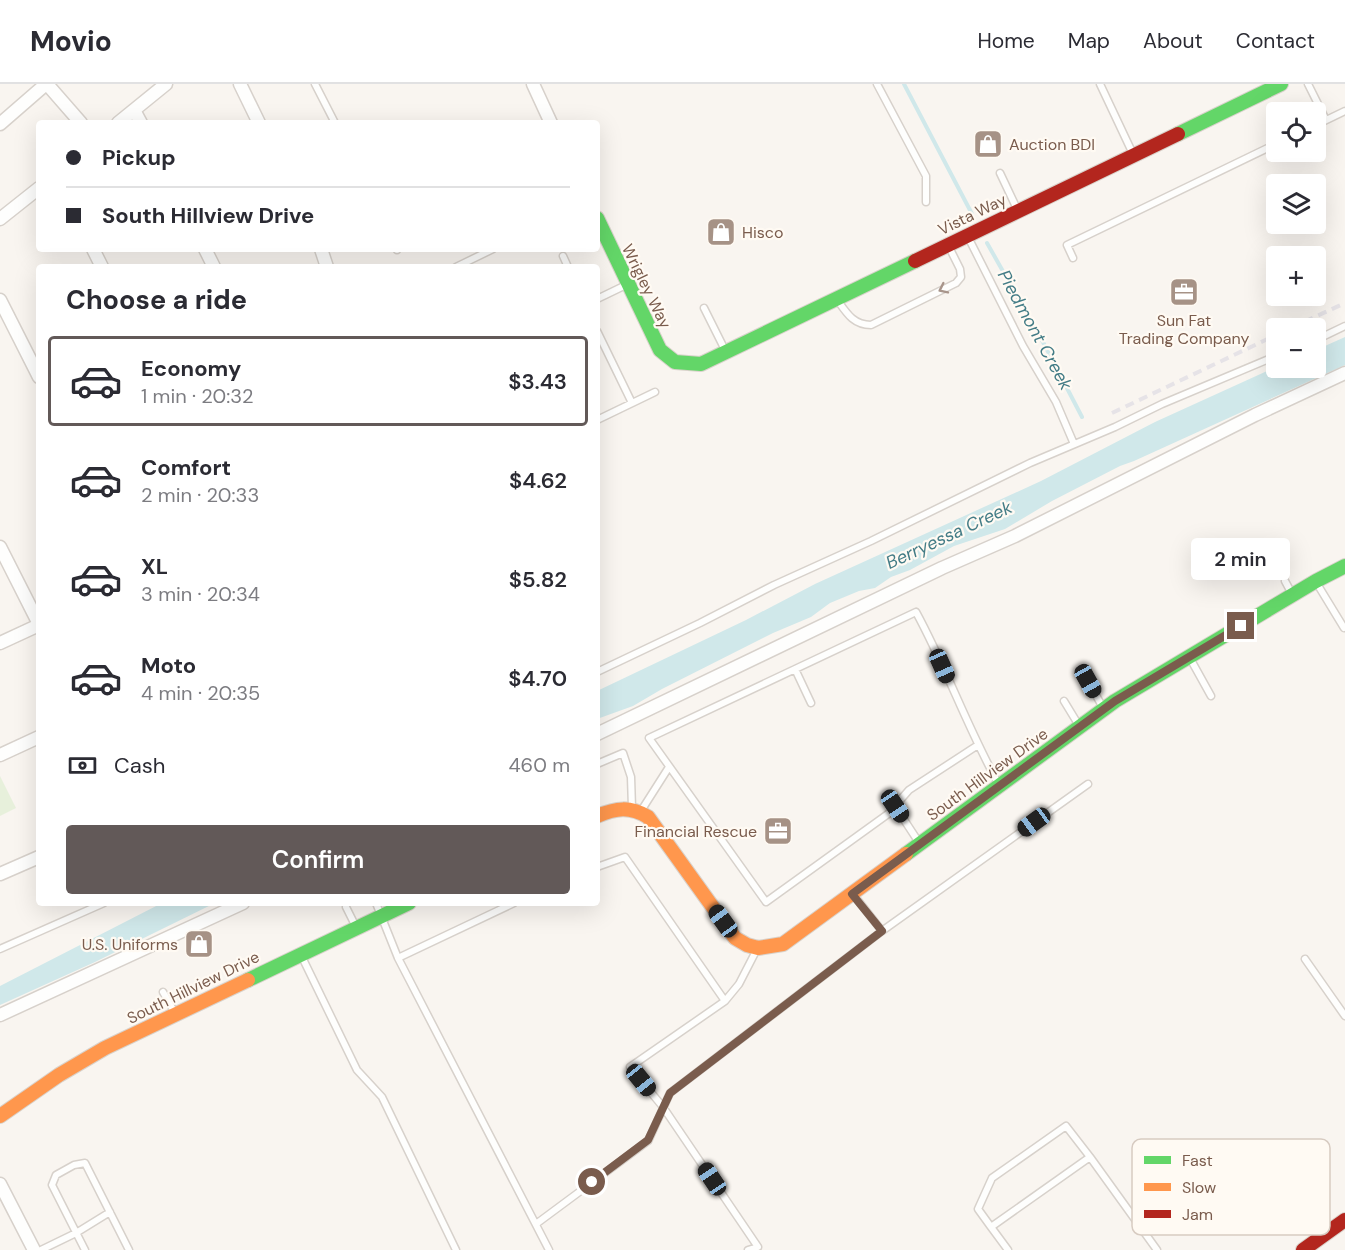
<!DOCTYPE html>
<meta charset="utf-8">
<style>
:root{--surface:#fff;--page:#f7f7f7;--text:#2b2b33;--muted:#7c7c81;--line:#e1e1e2;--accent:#625958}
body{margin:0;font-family:"DM Sans",sans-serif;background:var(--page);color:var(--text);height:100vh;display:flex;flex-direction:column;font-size:22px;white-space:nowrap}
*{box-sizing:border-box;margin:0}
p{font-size:20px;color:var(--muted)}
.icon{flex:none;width:33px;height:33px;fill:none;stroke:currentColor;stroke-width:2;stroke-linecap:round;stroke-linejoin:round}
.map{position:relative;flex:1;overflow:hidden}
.sheet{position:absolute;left:36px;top:180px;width:564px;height:642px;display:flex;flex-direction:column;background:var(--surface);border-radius:6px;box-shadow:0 6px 24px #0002}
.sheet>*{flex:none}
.banner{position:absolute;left:36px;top:36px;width:564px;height:132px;border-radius:6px;box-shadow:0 6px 24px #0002;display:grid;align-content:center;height:132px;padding:0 30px;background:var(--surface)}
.tools{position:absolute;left:1266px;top:18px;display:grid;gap:12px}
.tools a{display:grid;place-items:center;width:60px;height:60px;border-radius:6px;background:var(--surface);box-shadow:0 6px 24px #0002;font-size:30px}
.end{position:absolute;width:27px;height:27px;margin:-14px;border:8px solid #7a5c4d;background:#fff;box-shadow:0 0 0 3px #fff}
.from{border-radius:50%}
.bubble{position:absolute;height:42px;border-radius:6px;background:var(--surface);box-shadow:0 6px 24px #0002;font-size:20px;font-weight:600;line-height:42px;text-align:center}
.car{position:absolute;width:18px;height:36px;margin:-18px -9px;border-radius:8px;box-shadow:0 0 4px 2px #0007;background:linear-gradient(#222 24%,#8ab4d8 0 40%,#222 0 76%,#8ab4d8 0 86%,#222 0)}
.banner b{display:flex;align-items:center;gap:21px;height:57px;font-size:22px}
.banner b+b{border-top:2px solid var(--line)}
.banner i{width:15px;height:15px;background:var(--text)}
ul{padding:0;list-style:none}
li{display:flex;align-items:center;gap:18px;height:90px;margin:0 12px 9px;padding:0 18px;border:3px solid transparent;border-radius:6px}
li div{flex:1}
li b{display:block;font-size:22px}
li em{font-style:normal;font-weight:600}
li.selected{border-color:var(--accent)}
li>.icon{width:54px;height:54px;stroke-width:1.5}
h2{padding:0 30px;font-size:27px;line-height:72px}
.pay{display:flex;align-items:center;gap:15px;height:66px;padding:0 30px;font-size:22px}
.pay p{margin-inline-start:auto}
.primary-button{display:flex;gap:12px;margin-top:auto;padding:12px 30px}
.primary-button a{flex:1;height:69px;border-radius:6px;background:var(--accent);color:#fff;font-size:24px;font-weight:600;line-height:69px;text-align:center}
header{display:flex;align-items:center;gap:36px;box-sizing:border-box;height:84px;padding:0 30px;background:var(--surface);border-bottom:2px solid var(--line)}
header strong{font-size:28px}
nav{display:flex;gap:33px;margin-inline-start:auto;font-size:21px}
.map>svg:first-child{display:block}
.green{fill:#e7f0db}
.water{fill:#d0e8ea}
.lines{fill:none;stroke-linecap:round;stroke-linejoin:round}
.stream{stroke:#d0e8ea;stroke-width:4}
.lane-casing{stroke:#d7d1cb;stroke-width:9}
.street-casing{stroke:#d7d1cb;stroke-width:15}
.fast-casing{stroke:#d9d2cb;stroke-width:16}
.slow-casing{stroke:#d9d2cb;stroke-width:16}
.jam-casing{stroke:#d9d2cb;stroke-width:16}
.lane{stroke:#fefefd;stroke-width:6}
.street{stroke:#fefefd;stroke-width:12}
.fast{stroke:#63d668;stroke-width:14}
.slow{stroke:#ff974d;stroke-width:14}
.jam{stroke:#b3261e;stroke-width:14}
.rail{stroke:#e6e3e7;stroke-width:4;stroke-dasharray:9 6;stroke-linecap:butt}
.oneway{stroke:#a8958b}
.route{stroke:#7a5c4d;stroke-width:8}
.labels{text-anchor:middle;stroke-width:4.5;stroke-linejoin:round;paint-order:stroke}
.poi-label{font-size:16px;fill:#7a5c4d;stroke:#fffaf3;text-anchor:start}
.street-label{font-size:16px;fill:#7a5c4d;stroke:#fffaf3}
.water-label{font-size:18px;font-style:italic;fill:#437c86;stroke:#fffaf3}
.key{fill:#fffaf3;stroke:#d7cbc1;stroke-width:1.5}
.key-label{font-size:16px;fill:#7a5c4d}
</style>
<header>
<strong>Movio</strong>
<nav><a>Home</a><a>Map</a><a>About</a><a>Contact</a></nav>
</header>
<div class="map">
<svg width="1345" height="1166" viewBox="0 0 1345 1166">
<rect width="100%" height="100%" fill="#f9f5f0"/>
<path class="green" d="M0,692L16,724L0,732Z"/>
<path class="water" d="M1345,253V281L1134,377L1120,382L1052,417L1005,445L954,462L910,486L891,493L875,504L859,507L830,519L811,533L773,549L662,605L633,622L597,635V607L746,536L815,500L1041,397L1155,338L1276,283L1316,284V266Z
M162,819H215L95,878L0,921V902Z"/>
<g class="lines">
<path class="stream" d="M904,0L972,130
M987,159L1044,260L1082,333"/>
<g class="lane-casing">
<path id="lane" d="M315,0L335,39
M877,0L926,92V118
M1100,0L1133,70
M1308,0L1326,36
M1316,41L1345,27
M1000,89L1017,125
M968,153L1023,262L1056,318L1074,360
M397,165V166
M563,172L568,183
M1073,174L1067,161L1276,60
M456,183L493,165
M597,215L626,201
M838,217C847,230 854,241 871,241L956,199L961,193L960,185L949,163
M704,224L725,266
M597,247L632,319
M1316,256L1345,242
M597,336L655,308
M1285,497L1292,510
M1316,498L1344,544
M1191,576L1211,612
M795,585L811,619
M597,588L700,539L774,501L871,457L1030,379L1115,343L1162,320L1276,272
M1088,597L1102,622
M1064,617L1078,640
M978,661L909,706L888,730L766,818L649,654L916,528C946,583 967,643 998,699
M597,680L623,669L631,693L632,724
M895,722L918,757
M641,727L669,683
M597,783L625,773L725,917
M853,810L882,847
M376,819L398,874L549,1166
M346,823L356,843
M0,865L104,819
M302,873L357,986L382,1013L456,1166
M398,874L514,819
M1305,875L1345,932
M163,908L175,929
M536,1140L648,1057L670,1009L882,847L1088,700
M991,1143L978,1125L992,1094L1066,1042L1090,1073
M41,1166L76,1149L110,1128
M85,1166L52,1101L56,1091L74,1081L85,1079L129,1166
M748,1166L758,1163L663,1023L630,983L725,917L739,900L756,867
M1008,1166L991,1143L1090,1073L1157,1166"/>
</g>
<g class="street-casing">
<path id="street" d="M47,0L81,39
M240,0L259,39
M533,0L551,39
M134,26L141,39
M118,39L166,0
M0,40L46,0
M0,135L39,104
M93,165L102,183
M205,165L214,183
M321,165L327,183
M0,216L39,293
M0,463L39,540
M0,559L39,541
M597,650L942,484L1015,452L1255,331L1345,289
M0,671L39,653
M0,790L39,773
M0,931L243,819
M0,1100L34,1166"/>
</g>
<g class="fast-casing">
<path id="fast" d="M1178,50L1281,0
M597,134L660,266L675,278L701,280L915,177
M906,770L1115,617L1316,497L1345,482
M248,896L409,819"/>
</g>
<g class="slow-casing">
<path id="slow" d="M597,732C616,724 630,722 648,733L735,854L747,861L758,864L783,860L906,770
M0,1032L59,991L105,964L248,896"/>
</g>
<g class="jam-casing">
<path id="jam" d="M915,177L1178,50
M1303,1166L1345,1136"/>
</g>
<use href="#lane" class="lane"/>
<use href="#street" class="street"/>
<use href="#fast" class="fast"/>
<use href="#slow" class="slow"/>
<use href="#jam" class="jam"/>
<path class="rail" d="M1291,244L1345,219
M1112,329L1276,251"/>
</g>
<defs><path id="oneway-chevron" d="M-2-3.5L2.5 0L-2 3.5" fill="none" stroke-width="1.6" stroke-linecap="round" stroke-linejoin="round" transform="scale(1.5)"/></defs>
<use class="oneway" href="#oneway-chevron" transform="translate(943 205) rotate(154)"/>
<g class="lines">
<path class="route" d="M592,1098L648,1056L670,1009L882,847L852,810L1115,617L1241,542"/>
</g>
<defs>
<g id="shop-square" transform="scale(1.5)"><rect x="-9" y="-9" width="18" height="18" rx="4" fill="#a69286" stroke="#fffaf3"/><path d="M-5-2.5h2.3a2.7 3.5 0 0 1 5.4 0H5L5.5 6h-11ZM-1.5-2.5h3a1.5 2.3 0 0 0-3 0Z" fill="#fff"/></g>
<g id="office-square" transform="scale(1.5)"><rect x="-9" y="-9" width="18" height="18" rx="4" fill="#a69286" stroke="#fffaf3"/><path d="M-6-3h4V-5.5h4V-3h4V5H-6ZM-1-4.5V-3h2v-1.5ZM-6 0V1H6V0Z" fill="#fff"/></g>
</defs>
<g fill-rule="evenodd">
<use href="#shop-square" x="988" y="60"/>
<use href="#shop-square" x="721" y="148"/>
<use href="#office-square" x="1184" y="208"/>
<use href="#office-square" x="778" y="747"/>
<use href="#shop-square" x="199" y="860"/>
</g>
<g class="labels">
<g class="poi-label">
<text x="1009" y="66">Auction BDI</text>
<text x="742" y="154">Hisco</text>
<text x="1184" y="242" text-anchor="middle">Sun Fat<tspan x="1184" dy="18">Trading Company</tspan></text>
<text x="757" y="753" text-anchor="end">Financial Rescue</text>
<text x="178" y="866" text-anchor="end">U.S. Uniforms</text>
</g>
<g class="street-label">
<text transform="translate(972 130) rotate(-26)" y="6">Vista Way</text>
<text transform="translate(647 202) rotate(64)" y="6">Wrigley Way</text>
<text transform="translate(987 690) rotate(-36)" y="6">South Hillview Drive</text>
<text transform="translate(193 903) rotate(-26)" y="6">South Hillview Drive</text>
</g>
<g class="water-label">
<text transform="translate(1035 246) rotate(61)" y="6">Piedmont Creek</text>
<text transform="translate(949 451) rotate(-25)" y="6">Berryessa Creek</text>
</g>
</g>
<rect x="1132" y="1055" width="198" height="96" rx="9" class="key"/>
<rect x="1144" y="1072" width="27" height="8" fill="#63d668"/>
<rect x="1144" y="1099" width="27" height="8" fill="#ff974d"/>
<rect x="1144" y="1126" width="27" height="8" fill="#b3261e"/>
<g class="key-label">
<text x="1182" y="1082">Fast</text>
<text x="1182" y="1109">Slow</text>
<text x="1182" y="1136">Jam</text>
</g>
</svg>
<div class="tools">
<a><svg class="icon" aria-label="locate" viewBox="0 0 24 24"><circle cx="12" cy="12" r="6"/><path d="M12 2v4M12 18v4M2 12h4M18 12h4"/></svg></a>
<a><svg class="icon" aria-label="layers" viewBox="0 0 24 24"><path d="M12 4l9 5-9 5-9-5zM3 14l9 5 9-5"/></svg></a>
<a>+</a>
<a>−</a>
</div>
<i class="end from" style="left:592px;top:1098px"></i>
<i class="end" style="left:1241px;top:542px"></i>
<div class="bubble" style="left:1191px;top:454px;width:99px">2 min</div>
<i class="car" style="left:942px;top:582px;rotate:156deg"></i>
<i class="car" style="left:1088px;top:597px;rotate:151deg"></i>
<i class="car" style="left:895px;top:722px;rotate:146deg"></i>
<i class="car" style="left:1034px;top:738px;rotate:234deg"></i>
<i class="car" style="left:723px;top:837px;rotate:324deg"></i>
<i class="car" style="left:641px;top:996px;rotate:141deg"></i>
<i class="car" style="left:712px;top:1095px;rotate:326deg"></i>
<div class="banner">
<b><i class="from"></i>Pickup</b>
<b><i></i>South Hillview Drive</b>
</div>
<section class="sheet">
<h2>Choose a ride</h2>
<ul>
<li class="selected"><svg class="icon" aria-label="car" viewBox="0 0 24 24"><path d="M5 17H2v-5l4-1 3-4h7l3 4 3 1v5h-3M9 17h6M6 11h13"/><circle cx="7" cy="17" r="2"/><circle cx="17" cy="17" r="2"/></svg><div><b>Economy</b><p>1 min · 20:32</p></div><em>$3.43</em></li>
<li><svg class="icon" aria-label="car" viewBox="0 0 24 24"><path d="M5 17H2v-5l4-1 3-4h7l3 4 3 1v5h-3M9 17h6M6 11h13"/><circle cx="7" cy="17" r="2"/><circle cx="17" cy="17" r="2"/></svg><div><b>Comfort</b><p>2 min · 20:33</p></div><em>$4.62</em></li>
<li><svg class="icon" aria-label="car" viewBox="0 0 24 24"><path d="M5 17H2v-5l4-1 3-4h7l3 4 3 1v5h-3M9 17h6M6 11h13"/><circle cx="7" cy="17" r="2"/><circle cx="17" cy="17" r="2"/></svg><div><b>XL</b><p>3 min · 20:34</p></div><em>$5.82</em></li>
<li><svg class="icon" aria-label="car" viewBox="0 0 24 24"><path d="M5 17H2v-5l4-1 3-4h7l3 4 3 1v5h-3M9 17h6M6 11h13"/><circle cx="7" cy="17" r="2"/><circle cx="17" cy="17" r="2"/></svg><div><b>Moto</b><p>4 min · 20:35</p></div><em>$4.70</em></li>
</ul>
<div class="pay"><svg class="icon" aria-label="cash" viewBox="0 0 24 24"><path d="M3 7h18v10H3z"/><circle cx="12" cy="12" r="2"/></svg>Cash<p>460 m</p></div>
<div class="primary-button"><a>Confirm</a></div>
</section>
</div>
